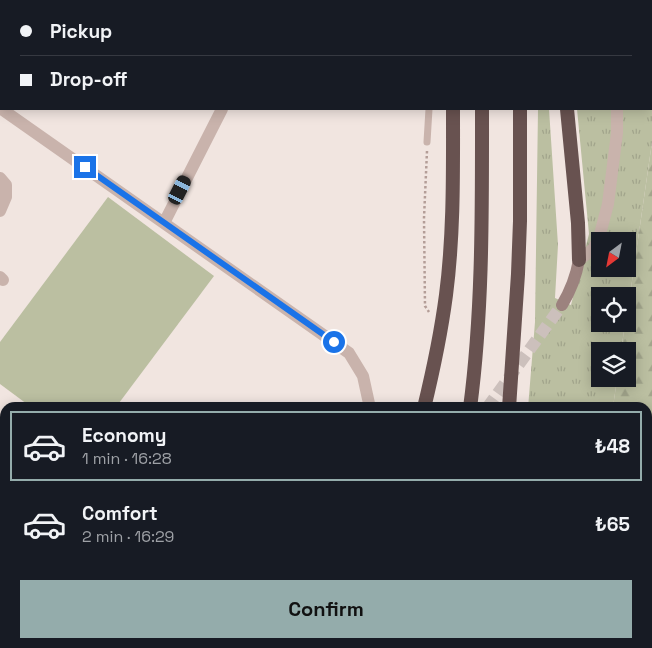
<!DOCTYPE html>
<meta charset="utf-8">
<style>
:root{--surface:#171b24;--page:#20242c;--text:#f1f3f6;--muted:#9ea1a6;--line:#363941;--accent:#94acab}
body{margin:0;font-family:"Space Grotesk",sans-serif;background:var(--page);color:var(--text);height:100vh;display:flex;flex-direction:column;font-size:19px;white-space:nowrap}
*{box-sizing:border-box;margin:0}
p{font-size:16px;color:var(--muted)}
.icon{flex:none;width:28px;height:28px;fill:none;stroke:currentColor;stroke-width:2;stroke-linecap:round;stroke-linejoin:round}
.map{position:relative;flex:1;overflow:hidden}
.details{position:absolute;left:0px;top:402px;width:652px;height:246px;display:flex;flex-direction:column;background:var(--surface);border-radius:15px 15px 0 0;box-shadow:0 2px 12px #0003}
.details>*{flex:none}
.hud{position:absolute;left:0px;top:0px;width:652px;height:110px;box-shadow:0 2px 12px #0003;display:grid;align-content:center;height:110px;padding:0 20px;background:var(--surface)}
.needle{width:32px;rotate:212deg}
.buttons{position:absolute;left:591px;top:232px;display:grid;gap:10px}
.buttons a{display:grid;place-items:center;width:45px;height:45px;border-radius:0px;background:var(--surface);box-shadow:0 2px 12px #0003;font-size:25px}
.end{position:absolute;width:22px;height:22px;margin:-11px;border:6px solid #1a73e8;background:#fff;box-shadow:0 0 0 2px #fff}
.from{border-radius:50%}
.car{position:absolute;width:15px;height:30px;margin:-15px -8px;border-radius:6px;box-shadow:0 0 4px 1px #0007;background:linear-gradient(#222 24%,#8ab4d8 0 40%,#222 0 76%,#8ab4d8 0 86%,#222 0)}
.hud b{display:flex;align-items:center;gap:18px;height:48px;font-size:19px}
.hud b+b{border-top:1px solid var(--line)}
.hud i{width:12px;height:12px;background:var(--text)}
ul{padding:9px 0 0;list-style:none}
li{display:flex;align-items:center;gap:15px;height:70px;margin:0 10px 8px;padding:0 10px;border:2px solid transparent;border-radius:0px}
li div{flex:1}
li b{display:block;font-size:19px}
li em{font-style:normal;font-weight:800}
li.on{border-color:var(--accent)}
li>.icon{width:45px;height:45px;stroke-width:1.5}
.action{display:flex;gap:10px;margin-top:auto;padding:10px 20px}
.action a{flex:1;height:58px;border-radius:0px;background:var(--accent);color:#111;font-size:20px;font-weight:800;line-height:58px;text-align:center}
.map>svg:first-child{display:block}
.grass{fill:url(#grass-tufts);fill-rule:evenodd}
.forest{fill:url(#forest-firs)}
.pitch{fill:#bbbfa1}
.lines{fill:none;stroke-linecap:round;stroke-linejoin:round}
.secondary-tunnel{stroke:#ccc0bc;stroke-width:12;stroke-dasharray:12 6;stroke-linecap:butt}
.path{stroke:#b49d97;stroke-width:2.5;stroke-dasharray:2.5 2.5;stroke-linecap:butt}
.service{stroke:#c9b3ac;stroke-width:7}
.minor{stroke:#c9b3ac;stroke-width:12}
.tertiary{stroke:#c9b3ac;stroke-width:12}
.secondary{stroke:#9c827e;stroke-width:12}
.trunk{stroke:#685250;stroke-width:14}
.route{stroke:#1a73e8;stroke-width:6}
</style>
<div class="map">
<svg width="652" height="648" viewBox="0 0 652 648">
<defs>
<pattern id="grass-tufts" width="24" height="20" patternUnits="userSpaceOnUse" patternTransform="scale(1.25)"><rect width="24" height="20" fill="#bbbfa1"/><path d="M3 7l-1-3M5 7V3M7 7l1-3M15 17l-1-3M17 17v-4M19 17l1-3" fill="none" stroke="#a1a48b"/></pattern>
<pattern id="forest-firs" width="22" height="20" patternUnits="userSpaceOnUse" patternTransform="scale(1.25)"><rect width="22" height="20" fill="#bbbfa1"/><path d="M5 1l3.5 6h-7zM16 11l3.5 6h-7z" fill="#a1a48b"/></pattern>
</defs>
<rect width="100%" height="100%" fill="#f1e5e0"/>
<path class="grass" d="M567,0H652V142L628,309V296H600V324H625L621,351H600V379H617L613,407L528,408L535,322L538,109H549L558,245L555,298L571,305L589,234L577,109H651V1H567ZM600,241H628V269H600Z"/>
<path class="forest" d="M652,142V648H542L544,644H648V408L613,407L617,379H628V351H621L625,324H628V309Z"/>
<path class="pitch" d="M108,197L214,276L116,407H31L0,384V342Z"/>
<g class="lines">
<path class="secondary-tunnel" d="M487,408L562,305"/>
<path class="path" d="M651,43L652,44
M427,151L424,218L425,306L429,312"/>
<path class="service" d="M430,1V0
M427,142L429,109"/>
<path class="minor" d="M277,1L278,0
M0,108L349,353L363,376L370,408
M0,178L6,185V197L0,211
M164,223L222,109
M0,277L3,280
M249,648L254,644"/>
<path class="tertiary" d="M618,1V0
M579,260L593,249L599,238L608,204L617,133V109"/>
<path class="secondary" d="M562,305C571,290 576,277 579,260
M323,648L326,644"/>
<path class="trunk" d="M557,0V1
M455,1V0
M483,1V0
M521,1V0
M567,109L578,223L579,260
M424,408C433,371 441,333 446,295C454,233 453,171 453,109
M470,408C483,310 482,207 482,109
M509,408L518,274L520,221V109
M433,648L434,644
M473,648L474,644"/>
</g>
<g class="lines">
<path class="route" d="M85,167L334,342"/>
</g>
</svg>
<div class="buttons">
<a><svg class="needle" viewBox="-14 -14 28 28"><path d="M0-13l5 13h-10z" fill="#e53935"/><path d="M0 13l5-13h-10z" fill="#9ea1a6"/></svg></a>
<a><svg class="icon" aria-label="locate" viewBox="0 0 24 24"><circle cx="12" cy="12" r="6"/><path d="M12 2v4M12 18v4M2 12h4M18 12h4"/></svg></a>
<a><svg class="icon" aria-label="layers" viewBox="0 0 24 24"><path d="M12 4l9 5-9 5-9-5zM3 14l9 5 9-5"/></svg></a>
</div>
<i class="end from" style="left:334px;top:342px"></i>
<i class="end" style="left:85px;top:167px"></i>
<i class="car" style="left:180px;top:190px;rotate:27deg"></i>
<div class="hud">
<b><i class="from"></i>Pickup</b>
<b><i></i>Drop-off</b>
</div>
<section class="details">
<ul>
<li class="on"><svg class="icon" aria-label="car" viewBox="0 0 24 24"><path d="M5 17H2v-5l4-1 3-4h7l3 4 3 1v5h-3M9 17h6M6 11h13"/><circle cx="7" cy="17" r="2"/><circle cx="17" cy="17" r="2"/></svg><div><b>Economy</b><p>1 min · 16:28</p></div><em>₺48</em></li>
<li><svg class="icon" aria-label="car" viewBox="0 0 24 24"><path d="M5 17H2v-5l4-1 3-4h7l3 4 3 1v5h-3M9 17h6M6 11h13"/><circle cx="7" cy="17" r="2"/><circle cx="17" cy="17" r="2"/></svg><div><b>Comfort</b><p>2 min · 16:29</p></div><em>₺65</em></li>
</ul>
<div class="action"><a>Confirm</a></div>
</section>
</div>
